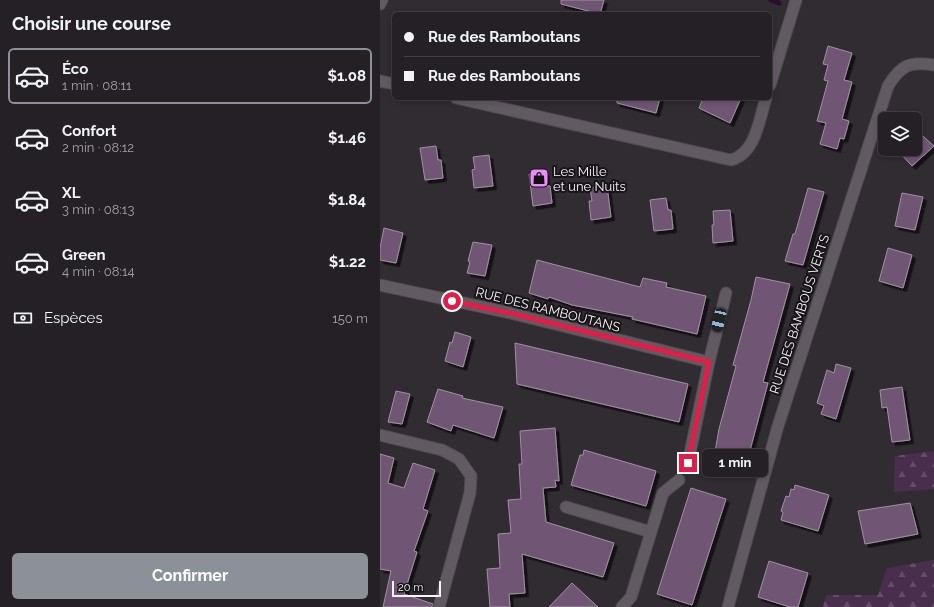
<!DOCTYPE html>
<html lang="fr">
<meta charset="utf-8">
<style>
:root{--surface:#252026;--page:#2d282e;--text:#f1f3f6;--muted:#a3a3a7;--line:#423e43;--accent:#8c9099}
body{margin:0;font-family:Raleway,sans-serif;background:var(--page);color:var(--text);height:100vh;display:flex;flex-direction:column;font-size:15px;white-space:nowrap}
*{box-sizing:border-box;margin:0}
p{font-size:13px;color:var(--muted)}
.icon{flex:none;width:22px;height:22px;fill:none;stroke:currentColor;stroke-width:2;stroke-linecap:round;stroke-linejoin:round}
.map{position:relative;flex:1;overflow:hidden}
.side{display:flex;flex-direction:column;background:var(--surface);width:380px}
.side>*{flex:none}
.banner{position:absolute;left:12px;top:12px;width:380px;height:88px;border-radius:6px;box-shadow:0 2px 6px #0003,0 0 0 1px var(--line);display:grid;align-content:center;height:88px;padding:0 12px;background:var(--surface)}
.fabs{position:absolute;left:498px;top:112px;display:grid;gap:8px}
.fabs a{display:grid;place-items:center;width:44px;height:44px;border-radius:6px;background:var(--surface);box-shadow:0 2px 6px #0003,0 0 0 1px var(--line);font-size:20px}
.scale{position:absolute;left:12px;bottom:10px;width:49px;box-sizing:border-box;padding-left:4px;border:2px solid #f7f3f8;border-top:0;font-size:11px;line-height:14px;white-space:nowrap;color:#f7f3f8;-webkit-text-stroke:3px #171418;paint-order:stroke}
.end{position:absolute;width:18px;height:18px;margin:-9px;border:5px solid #e11d48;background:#fff;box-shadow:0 0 0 2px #fff}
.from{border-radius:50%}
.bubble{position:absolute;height:28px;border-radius:6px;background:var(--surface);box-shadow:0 2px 6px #0003,0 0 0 1px var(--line);font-size:13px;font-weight:700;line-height:28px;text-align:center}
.car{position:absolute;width:12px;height:24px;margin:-12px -6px;border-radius:5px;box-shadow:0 0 3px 1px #0007;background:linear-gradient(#222 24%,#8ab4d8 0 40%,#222 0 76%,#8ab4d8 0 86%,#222 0)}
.banner b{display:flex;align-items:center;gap:14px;height:38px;font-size:15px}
.banner b+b{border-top:1px solid var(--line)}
.banner i{width:10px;height:10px;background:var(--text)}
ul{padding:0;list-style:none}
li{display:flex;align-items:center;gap:12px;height:56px;margin:0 8px 6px;padding:0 4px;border:2px solid transparent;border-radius:6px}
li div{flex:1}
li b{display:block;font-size:15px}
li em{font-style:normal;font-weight:700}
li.on{border-color:var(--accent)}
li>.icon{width:36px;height:36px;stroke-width:1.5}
h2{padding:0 12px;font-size:18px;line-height:48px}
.pay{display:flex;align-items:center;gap:10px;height:44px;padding:0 12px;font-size:15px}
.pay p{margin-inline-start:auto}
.action{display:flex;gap:8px;margin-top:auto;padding:8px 12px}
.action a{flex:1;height:46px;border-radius:6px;background:var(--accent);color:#fff;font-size:16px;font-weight:700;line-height:46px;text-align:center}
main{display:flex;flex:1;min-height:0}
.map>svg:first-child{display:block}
.forest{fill:url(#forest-firs)}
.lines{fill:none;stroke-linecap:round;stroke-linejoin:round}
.stream{stroke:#270e2b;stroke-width:5}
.building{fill:#705474;stroke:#9c949d;filter:url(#shadow)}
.minor-casing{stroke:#4e494f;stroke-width:13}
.minor{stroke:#615a62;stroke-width:11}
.route{stroke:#e11d48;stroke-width:5}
.labels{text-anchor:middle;stroke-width:4;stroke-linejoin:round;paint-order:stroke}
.poi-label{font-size:13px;fill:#f7f3f8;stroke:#171418;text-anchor:start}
.street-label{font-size:13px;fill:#f7f3f8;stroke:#171418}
</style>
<main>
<section class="side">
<h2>Choisir une course</h2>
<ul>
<li class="on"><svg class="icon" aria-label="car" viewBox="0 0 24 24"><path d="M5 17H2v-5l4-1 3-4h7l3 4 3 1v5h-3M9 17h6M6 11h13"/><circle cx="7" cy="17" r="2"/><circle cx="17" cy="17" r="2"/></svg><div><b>Éco</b><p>1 min · 08:11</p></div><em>$1.08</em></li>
<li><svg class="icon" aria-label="car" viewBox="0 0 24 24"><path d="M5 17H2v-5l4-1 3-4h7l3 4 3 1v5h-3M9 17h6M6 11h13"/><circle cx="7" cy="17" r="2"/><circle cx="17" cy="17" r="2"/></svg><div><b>Confort</b><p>2 min · 08:12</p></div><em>$1.46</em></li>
<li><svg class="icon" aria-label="car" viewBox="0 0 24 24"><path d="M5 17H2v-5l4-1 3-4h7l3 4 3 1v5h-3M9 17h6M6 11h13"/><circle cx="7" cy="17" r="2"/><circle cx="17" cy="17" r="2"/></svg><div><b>XL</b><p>3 min · 08:13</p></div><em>$1.84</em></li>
<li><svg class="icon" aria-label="car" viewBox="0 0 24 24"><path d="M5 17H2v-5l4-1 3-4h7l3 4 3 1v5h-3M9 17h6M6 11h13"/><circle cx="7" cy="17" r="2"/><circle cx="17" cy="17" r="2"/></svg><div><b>Green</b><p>4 min · 08:14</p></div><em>$1.22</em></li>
</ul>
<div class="pay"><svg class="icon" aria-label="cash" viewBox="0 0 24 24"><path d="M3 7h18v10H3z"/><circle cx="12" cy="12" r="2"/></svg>Espèces<p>150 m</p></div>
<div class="action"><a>Confirmer</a></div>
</section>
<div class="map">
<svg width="554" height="607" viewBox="0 0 554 607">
<defs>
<pattern id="forest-firs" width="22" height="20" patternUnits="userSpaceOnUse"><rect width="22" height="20" fill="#492f4d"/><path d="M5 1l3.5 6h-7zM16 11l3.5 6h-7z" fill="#644e67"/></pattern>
<filter id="shadow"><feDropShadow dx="3.5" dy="3.5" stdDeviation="0" flood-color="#0009"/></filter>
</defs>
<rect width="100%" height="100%" fill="#312b32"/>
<path class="forest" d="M554,451V489L514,492L515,456Z
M554,560V607H443L446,595H498L507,568Z"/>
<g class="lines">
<path class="stream" d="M391,0L399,3"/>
</g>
<path class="building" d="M181,0H224L220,14L181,4Z
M448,46L472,53L464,80L472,82L462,119L469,121L464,139L460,138L457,149L440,144L446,123L437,121L448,81L444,80L448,65L443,64Z
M237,98H280L276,113L237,103Z
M323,98H361L350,123L319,108Z
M535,129L554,146L532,166L516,149H535Z
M56,146L58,160H61L63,178L45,180L40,148Z
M109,155L113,186L94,188L92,170L95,169L93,157Z
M165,172L167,186H170L172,203L153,206L149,174Z
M227,186L231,217L211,220L209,201H212L210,188Z
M428,188L444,192L423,265L405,261L413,234H415Z
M522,193L543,197L535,230L515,226Z
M286,198L288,210H291L293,229L274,231L270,200Z
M350,210L353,241L333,243L332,225H334L333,211Z
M4,228L23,233L16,263L0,260V248Z
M93,242L112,245L105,276L87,273L90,262L88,261Z
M508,248L532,255L523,288L499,281Z
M157,260L260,287L263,278L287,283L286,287L326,296L317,334L252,319L253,317L192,305L169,297L168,299L149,293Z
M376,277L410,284L383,382L388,383L365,469L333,463L339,429L356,366L353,365L371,300Z
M75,332L91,337L83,367L65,361L70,342L72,343Z
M135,343L308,384L299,422L137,384Z
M456,364L471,368L456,419L441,414L444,406L437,403L447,370L454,373Z
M522,387L530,440L512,442L507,407L502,408L500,390Z
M58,389L83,396L82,398L123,407L114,438L73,425L71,431L47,422Z
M16,391L30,394L22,424L8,422Z
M175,428L179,481L175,480L176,487L163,488L166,522L234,543L223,577L142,554L145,593L129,594L130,607H110L107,569L120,568L118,534L131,533L128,500L141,499L139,464H142L140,431Z
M204,450L276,471L266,506L191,485L200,455H203Z
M0,454L14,458L8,483L24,488L33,463L55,470L43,509L48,511L34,551L37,552L24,594L53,604L52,607H3L11,571L0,569Z
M415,485L449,495L438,531L401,520L403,512L401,511L406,496L409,497L411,489L414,490Z
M311,488L346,499L312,605L277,594Z
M530,503L538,534L485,544L478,511Z
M389,561L428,573L418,607H410L378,597Z
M192,583L218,607H169Z"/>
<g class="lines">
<g class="minor-casing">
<path id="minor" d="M0,4L2,0
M0,81L14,84
M390,85L416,0
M76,98L351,160C376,153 379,120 386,98
M0,285L130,313L329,362L308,463
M329,362L346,293
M0,435L62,450L79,459L91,476L90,493L59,607
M186,507L271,532
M242,607L251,597L283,493L299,480
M348,607L398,426L508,86C521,65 530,61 554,65"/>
</g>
<use href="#minor" class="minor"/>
</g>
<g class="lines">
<path class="route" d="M72,301L130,313L329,362L308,463"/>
</g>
<defs>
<g id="shop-square" transform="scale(1)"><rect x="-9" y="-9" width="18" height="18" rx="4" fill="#ec8cfb" stroke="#171418"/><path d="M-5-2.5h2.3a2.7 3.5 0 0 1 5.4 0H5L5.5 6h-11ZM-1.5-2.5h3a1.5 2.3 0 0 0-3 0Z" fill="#111"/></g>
</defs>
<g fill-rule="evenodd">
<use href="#shop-square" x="159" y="178"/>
</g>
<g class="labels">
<g class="poi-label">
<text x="173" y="176">Les Mille<tspan x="173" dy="15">et une Nuits</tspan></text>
</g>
<g class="street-label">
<text transform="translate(168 309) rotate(14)" y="5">RUE DES RAMBOUTANS</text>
<text transform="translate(419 314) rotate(-72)" y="5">RUE DES BAMBOUS VERTS</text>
</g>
</g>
</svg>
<div class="fabs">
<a><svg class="icon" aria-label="layers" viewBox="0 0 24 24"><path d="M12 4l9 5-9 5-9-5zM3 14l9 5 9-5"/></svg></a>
</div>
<div class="scale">20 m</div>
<i class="end from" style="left:72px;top:301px"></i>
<i class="end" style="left:308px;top:463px"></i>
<div class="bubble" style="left:322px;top:449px;width:66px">1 min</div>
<i class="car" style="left:339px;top:320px;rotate:193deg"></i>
<div class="banner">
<b><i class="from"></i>Rue des Ramboutans</b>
<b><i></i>Rue des Ramboutans</b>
</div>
</div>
</main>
